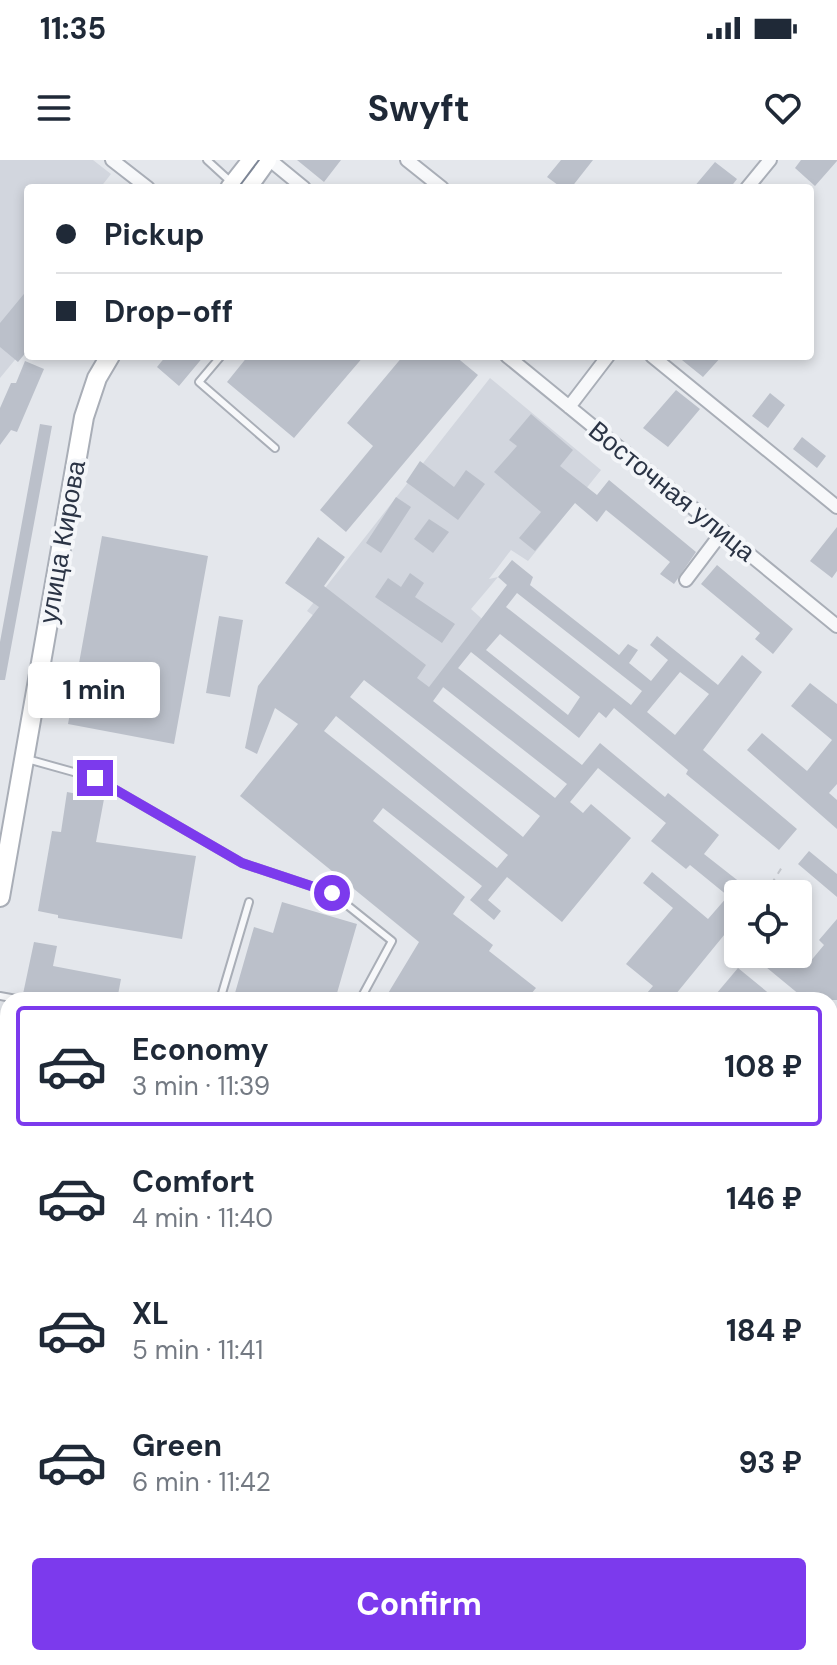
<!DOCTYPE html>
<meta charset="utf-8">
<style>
:root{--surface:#fff;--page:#f2f2f3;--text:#1f2937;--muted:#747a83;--line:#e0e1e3;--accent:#7c3aed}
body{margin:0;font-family:"DM Sans",sans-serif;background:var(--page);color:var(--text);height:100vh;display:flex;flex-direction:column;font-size:30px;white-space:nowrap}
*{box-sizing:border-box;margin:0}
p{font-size:26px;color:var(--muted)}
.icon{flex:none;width:44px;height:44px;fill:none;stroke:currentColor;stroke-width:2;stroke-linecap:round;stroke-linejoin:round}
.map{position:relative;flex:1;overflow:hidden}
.side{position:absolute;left:0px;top:832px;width:838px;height:674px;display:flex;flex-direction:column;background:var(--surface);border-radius:24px 24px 0 0;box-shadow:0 4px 12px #0003}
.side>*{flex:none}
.hud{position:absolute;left:24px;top:24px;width:790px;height:176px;border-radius:8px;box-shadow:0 4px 12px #0003;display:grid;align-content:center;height:176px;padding:0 32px;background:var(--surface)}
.fabs{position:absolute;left:724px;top:720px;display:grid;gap:16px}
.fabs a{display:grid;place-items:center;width:88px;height:88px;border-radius:8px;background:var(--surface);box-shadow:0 4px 12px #0003;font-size:40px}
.end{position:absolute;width:36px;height:36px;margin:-18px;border:10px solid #7c3aed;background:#fff;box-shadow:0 0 0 4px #fff}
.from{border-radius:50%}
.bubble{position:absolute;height:56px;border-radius:8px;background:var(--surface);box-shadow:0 4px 12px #0003;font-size:26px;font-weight:700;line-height:56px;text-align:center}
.hud b{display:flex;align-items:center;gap:28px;height:76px;font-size:30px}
.hud b+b{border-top:2px solid var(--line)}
.hud i{width:20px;height:20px;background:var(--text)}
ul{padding:14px 0 0;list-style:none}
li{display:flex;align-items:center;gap:24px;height:120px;margin:0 16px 12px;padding:0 16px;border:4px solid transparent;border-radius:8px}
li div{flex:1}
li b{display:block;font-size:30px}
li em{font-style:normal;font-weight:700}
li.current{border-color:var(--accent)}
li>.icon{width:72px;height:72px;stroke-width:1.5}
.action{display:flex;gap:16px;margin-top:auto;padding:16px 32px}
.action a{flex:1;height:92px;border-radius:8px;background:var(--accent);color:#fff;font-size:32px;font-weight:700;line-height:92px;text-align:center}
.status{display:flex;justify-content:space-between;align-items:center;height:56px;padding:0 40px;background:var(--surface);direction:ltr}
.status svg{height:22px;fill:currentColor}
header{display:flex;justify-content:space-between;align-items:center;height:104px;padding:0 32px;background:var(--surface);font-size:36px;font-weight:700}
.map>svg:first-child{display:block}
.built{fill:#d2d6de}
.green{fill:#c9d6c5}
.building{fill:#bbc0ca;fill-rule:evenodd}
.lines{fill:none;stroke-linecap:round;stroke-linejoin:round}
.lane-casing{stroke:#a9aeb7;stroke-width:10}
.street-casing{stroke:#a9aeb7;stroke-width:16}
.secondary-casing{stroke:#a9aeb7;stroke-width:22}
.path{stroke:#c2c5cb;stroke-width:2;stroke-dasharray:6 6;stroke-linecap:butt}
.lane{stroke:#f7f8fa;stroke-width:6}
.street{stroke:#f7f8fa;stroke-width:12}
.secondary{stroke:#fff;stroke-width:18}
.tram{stroke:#7d8696;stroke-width:2}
.route{stroke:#7c3aed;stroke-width:10}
.labels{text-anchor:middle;stroke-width:8;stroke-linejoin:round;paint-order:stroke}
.street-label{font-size:26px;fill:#2b3445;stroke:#f4f6f9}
</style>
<div class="status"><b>11:35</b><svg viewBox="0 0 49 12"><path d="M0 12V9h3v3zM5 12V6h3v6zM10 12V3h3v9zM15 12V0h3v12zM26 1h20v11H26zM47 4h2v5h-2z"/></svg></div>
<header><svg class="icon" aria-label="menu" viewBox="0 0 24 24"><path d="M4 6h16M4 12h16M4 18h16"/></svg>Swyft<svg class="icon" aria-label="heart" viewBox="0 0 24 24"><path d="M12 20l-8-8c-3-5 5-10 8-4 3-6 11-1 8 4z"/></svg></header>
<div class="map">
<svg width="837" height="1505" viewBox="0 0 837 1505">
<rect width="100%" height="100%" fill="#e4e7ec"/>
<path class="built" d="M0,0H93L111,14L100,28H28V184L0,218Z
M490,218L601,310L528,401L511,390L489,419L498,417L471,449L490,466L433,541L307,451Z"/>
<path class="green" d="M8,1029V1498H745L754,1505H0V1039Z"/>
<path class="building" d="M297,0H341L324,22Z
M561,0H593L571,28H562L547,17Z
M801,0H837V1L815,26L795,8Z
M715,2L737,19L730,28H693Z
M28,129V190L18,202L0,187V163Z
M166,196H204L179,226L157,207Z
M248,196H364L294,278L227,222Z
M403,196H455L478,215L346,372L320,350L373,286L347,263Z
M677,196H722L703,217Z
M25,201L44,209L17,272L11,270L0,285V248L11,223H16Z
M676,230L700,249L668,287L643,268Z
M770,233L785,245L768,268L752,256Z
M531,254L573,290L560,306L597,335L609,320L696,392L674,424L660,414L670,402L606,350L597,362L575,343L535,391L519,378L541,352L494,312L517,286L509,280Z
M40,264L52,266L5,520H0V482Z
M802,277L826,296L817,308L793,289Z
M420,301L454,327L466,310L485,324L458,360L406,322Z
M396,337L411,347L381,393L366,383Z
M429,359L449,372L433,393L414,379Z
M837,367V411L832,418L810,401Z
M102,376L208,396L174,584L68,564Z
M318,377L345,397L324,426L426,505L417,518L429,527L507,425L498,417L512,400L533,417L530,425L619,495L628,484L638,490L629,503L651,521L668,500L650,485L657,476L718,525L742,495L762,512L703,590L797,669L779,690L686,614L688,610L614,548L606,558L599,552L579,578L471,492L458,508L582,605L600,583L665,637L668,633L719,675L704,694L755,734H738V758L671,840H641L653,826L626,804L673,748L643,723L652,712L708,759L728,736L690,705L686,709L651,681L666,663L598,608L570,642L583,653L591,644L631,678L562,762L507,717L488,740L501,751L494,760L470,740L482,726L383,648L373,661L465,737L453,754L493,785L489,791L536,828L526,840H485L477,834L472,840H384L419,782L240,636L298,564L275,548L257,594L245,588L258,526L319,447L285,423ZM517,433L642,531L631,545L506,447ZM500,474L580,537L568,555L486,490ZM680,512L709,534L675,575L647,552ZM364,520L540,656L523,677L350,537ZM443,527L567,624L555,638L433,541ZM336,556L508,695L497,708L324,571Z
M717,405L793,469L773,494L755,479L760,473L701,424Z
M410,413L424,423L415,437L455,464L442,483L375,437L388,418L401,427Z
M219,456L243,460L230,537L206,533Z
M810,523L837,544V624L829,633L837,640V669L747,590L762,573L807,611L832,580L791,546Z
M67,632L104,639L96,682L196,696L182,779L58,758V755L38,751L52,671L61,672Z
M809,691L837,714V737L798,704Z
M282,742L357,764L335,840H259L235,833L254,767L273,773Z
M837,759V840H806L750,794H798L809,803L824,785L819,780Z
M34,782L57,786L53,806L121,819L117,840L28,838L23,834Z
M738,808L777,840H711Z"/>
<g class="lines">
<g class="lane-casing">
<path id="lane" d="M207,0L231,22
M221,196L199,222L275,288
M27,599L95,618L242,703L332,733L392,781L360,840
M0,836L22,840
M220,840L249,742"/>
</g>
<g class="street-casing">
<path id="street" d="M112,0L148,28
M270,0L304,28
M407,0L442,28
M747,28L770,0
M507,196L837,466
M652,196L837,347
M569,247L608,196
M686,420L723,371"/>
</g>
<g class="secondary-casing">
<path id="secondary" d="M230,28L252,0
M247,28L267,0
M0,737L84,257L97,218L110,196"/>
</g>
<path class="path" d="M765,734L784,704
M733,787L738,779"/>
<use href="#lane" class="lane"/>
<use href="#street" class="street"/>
<use href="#secondary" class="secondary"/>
<path class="tram" d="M238,28L259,0"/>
</g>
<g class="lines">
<path class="route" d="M95,618L242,703L332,733"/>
</g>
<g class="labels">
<g class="street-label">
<text transform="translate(672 331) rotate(39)" y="9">Восточная улица</text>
<text transform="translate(62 382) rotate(-80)" y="9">улица Кирова</text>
</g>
</g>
</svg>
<div class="fabs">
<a><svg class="icon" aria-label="locate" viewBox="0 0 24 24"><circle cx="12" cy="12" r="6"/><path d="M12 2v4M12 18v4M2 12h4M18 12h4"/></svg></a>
</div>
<i class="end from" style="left:332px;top:733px"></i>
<i class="end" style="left:95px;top:618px"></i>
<div class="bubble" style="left:28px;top:502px;width:132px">1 min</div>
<div class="hud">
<b><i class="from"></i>Pickup</b>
<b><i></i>Drop-off</b>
</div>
<section class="side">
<ul>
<li class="current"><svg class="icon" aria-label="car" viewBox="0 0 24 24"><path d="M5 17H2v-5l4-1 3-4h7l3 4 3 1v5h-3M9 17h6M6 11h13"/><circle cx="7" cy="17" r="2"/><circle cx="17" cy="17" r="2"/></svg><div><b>Economy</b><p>3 min · 11:39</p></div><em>108 ₽</em></li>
<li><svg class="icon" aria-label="car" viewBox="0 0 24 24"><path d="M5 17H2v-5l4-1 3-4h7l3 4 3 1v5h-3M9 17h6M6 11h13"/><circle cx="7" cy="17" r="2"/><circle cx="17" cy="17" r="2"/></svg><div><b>Comfort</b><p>4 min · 11:40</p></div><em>146 ₽</em></li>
<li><svg class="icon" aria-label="car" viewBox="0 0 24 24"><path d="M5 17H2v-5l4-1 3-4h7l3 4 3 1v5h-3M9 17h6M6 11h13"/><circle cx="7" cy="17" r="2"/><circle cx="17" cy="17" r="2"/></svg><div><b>XL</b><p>5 min · 11:41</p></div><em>184 ₽</em></li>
<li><svg class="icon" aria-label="car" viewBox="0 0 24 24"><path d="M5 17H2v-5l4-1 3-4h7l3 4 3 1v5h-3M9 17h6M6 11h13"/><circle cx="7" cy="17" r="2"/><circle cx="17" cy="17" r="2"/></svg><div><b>Green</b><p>6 min · 11:42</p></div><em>93 ₽</em></li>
</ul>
<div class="action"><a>Confirm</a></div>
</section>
</div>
